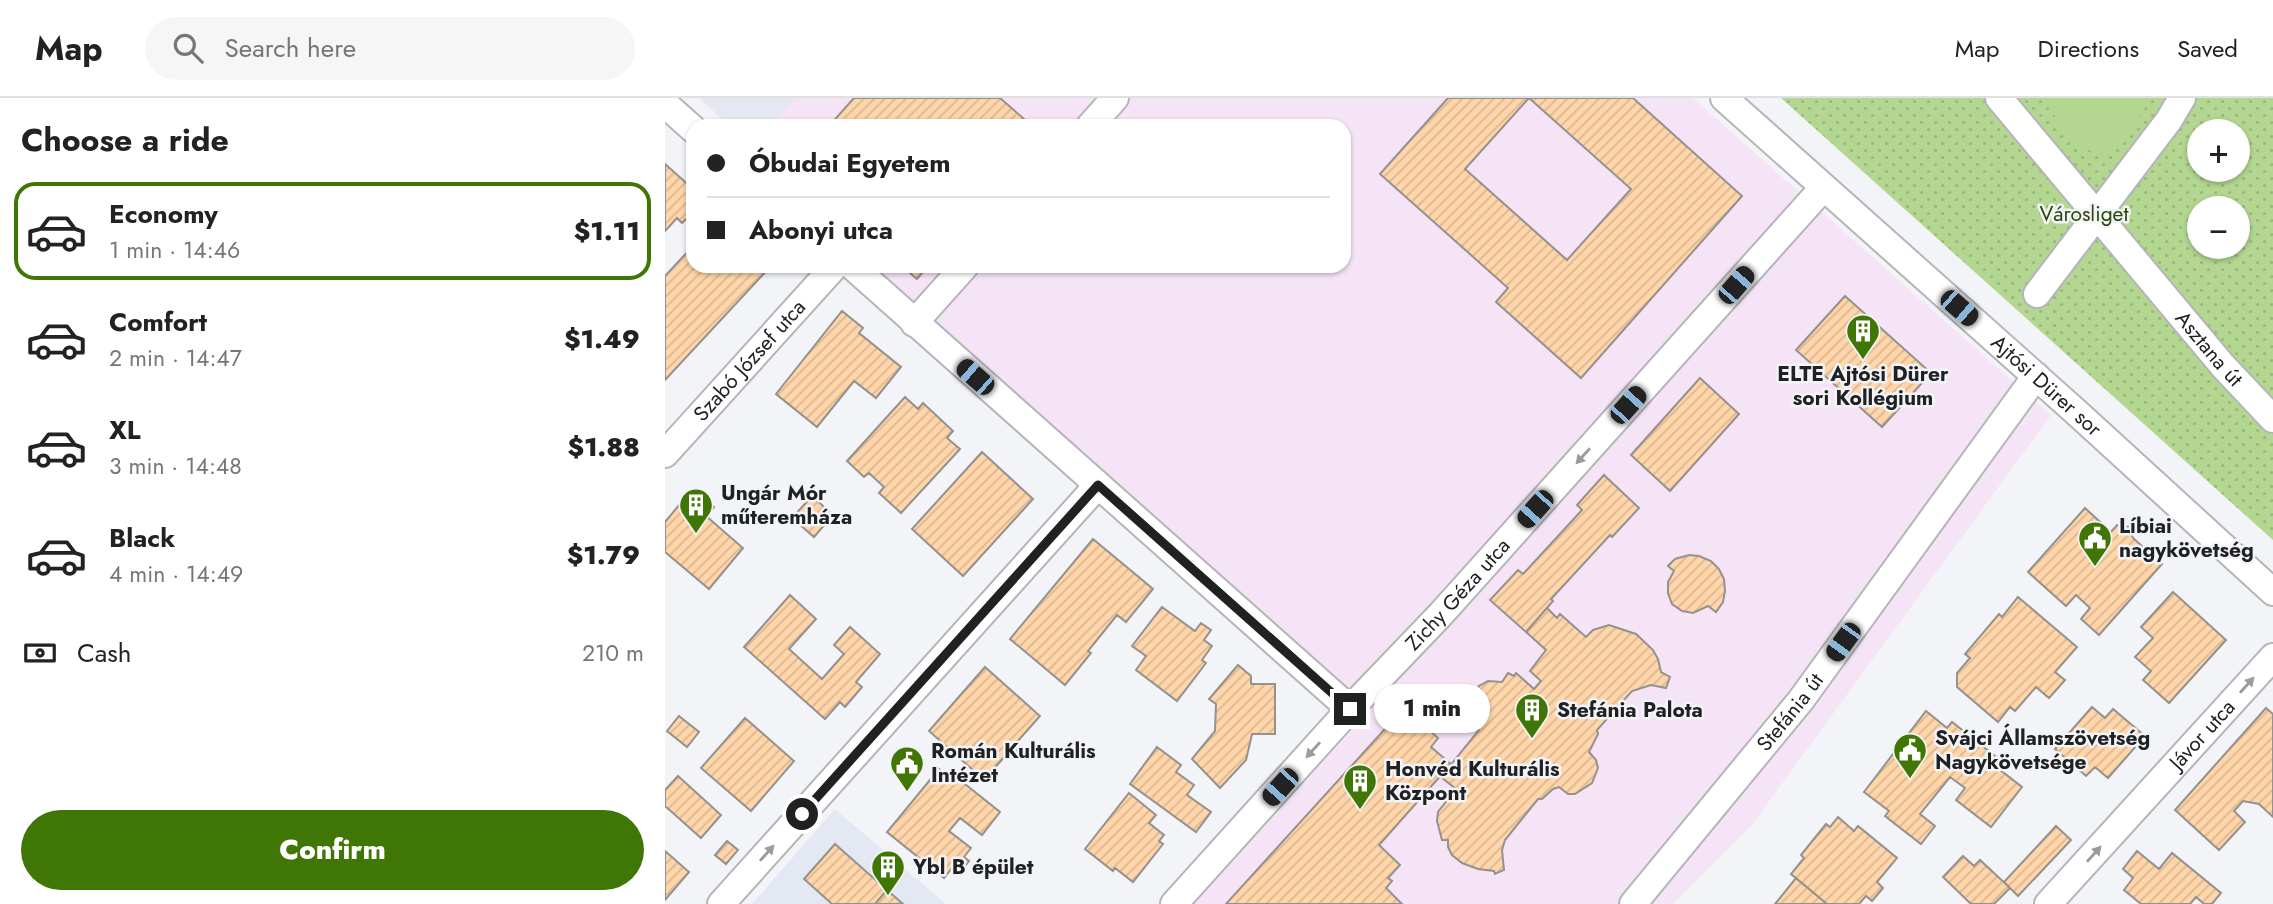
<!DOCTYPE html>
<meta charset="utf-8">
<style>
:root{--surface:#fff;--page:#f6f6f6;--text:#222;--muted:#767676;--line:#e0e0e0;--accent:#407605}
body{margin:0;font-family:Jost,sans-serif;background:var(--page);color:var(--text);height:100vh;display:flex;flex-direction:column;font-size:26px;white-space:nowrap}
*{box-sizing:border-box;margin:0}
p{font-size:23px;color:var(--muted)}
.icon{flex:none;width:38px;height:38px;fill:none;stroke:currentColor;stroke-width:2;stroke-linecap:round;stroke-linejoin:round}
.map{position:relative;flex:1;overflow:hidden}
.drawer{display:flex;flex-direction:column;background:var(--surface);width:665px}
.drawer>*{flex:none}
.banner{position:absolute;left:21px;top:21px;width:665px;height:154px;border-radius:21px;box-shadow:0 2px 5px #0004;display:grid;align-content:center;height:154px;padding:0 21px;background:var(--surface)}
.fabs{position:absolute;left:1522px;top:21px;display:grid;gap:14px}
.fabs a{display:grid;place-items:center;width:63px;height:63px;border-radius:50%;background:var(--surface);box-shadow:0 2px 5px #0004;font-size:35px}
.end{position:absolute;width:32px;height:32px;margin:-16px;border:9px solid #202122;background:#fff;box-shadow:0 0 0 4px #fff}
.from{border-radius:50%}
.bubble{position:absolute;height:49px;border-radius:24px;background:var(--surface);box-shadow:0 2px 5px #0004;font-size:23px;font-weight:800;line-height:49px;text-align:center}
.car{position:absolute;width:21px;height:42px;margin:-21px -10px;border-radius:9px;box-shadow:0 0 5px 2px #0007;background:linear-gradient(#222 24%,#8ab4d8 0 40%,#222 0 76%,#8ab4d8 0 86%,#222 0)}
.banner b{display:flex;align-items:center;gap:24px;height:66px;font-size:26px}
.banner b+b{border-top:2px solid var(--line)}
.banner i{width:18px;height:18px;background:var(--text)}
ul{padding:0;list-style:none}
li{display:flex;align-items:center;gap:21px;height:98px;margin:0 14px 10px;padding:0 7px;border:4px solid transparent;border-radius:21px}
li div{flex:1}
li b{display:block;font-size:26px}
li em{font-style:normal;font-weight:800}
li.active{border-color:var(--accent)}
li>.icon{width:63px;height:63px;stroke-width:1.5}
h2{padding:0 21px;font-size:32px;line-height:84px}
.pay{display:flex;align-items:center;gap:18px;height:77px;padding:0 21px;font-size:26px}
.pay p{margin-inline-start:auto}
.cta{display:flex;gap:14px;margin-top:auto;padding:14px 21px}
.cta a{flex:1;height:80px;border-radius:42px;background:var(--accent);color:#fff;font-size:28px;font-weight:800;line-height:80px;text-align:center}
header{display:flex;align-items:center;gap:42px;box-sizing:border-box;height:98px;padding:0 35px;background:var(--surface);border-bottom:2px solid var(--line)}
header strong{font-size:33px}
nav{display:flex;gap:38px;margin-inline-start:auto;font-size:24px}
.search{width:490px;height:63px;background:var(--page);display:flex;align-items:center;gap:18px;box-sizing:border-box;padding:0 24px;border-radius:38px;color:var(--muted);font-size:26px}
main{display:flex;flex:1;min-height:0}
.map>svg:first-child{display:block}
.commercial{fill:#f5e4f6}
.built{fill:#e4e8f3}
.park{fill:url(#park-dots);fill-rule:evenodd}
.garden{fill:#b3d691}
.building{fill:url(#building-hatch);stroke:#94918e;stroke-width:2}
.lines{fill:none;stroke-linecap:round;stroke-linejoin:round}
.minor-casing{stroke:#b4b5b9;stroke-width:30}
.minor{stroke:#fff;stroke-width:26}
.oneway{fill:#9b9b9c}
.route{stroke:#202122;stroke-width:9}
.labels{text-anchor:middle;stroke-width:5;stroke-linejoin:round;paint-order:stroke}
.park-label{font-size:21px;fill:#2b4504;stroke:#f3f4f8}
.street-label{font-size:21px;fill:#202122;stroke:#f3f4f8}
.poi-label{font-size:21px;font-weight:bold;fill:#202122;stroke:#f3f4f8;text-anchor:start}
</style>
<header>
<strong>Map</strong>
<div class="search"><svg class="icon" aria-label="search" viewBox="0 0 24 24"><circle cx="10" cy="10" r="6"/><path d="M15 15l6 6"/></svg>Search here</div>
<nav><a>Map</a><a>Directions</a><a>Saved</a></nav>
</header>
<main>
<section class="drawer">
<h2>Choose a ride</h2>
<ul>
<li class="active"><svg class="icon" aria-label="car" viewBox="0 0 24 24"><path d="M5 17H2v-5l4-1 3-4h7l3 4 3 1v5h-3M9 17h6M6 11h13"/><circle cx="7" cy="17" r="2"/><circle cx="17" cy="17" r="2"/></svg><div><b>Economy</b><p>1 min · 14:46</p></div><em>$1.11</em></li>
<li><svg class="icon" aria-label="car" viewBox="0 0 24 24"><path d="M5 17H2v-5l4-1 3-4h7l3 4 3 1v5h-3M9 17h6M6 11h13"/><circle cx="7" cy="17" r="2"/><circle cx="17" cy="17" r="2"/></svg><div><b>Comfort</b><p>2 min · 14:47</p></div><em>$1.49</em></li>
<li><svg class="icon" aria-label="car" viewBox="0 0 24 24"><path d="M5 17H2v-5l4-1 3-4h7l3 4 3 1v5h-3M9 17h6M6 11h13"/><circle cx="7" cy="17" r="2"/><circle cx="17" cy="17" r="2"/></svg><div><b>XL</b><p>3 min · 14:48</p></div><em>$1.88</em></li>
<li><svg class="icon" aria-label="car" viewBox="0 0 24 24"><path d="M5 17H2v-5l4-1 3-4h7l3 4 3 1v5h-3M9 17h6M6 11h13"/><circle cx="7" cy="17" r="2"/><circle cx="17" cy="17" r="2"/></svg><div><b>Black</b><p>4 min · 14:49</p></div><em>$1.79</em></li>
</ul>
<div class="pay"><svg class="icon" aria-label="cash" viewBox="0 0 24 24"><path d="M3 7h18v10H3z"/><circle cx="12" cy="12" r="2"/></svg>Cash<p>210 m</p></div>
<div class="cta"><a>Confirm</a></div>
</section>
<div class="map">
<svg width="1608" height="806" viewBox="0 0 1608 806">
<defs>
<pattern id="park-dots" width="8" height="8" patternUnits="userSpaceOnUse" patternTransform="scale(1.75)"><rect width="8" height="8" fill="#b3d691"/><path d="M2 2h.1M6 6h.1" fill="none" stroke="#9ab77d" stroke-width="1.8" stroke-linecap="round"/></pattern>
<pattern id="building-hatch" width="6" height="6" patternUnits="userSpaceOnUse" patternTransform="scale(1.75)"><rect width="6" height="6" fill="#ffd5a9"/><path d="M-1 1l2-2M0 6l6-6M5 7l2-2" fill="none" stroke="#dab791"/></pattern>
</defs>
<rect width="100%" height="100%" fill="#f3f4f8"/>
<path class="commercial" d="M130,0H1028L1386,317L1086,728L1008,806H529L704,614L204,168H679V28H105Z"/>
<path class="built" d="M34,0H131L106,28H65Z
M170,711L281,806H87Z"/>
<path class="park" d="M1116,0H1608V442ZM1535,33H1573V72H1535ZM1535,110H1573V149H1535Z"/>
<path class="garden" d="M1377,0H1487L1445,59C1412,55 1395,24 1377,0Z"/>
<path class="building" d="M189,0H335L367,28H164Z
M783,0H864L800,71L902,162L966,91L864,0H968L1077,98L916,280L831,204L843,190L715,76Z
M0,66L28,91V114L17,125L12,120L0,133Z
M28,148V168H106L0,282V178Z
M237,168H263L252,181Z
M1180,198L1266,275L1217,329L1131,252Z
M177,213L198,230L194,235L236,269L211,300L189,283L152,329L111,296Z
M1035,280L1074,316L1005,393L966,357Z
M240,299L253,311L258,305L288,333L282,340L295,351L236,415L214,395L219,389L204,375L199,379L182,363Z
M317,354L368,401L298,478L247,431Z
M939,377L974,410L947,439L945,437L886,501L888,503L861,534L825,502L853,472L858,476L917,412L912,407Z
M36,398L49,409L41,418L78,450L44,491L0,454V424L20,400L28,407Z
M147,398L168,417L149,439L127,420Z
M1420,410L1446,434L1452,427L1464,429L1468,440L1497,466L1434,537L1416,521L1425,510L1411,497L1401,508L1363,474Z
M428,441L488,491L461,524L452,517L423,553L426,555L400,587L345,541Z
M1024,457L1034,458L1046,463L1054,471L1059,481L1060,493L1058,504L1051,514L1043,508L1028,515L1017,513L1007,506L1003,495V484L1009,473L1003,468L1010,461Z
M1508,494L1561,542L1504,605L1478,582L1486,573L1470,559L1488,540L1476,529Z
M125,497L151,521L124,551L157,581L179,556L169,547L185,529L215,556L191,584L197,589L180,609L175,604L160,621L79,549Z
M1353,499L1412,549L1390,574L1400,582L1384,600L1371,589L1350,613L1345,609L1333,624L1292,589V575L1305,560L1300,556L1334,516L1337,519Z
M497,509L530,533L536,525L546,532L539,542L547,548L537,562L541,565L512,603L471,572L481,558L467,548Z
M882,510L892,520L895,516L921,539L928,532L944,527L971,536L988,552L993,561L996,574L1005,579L1001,590L986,587L967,593L932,632L933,636L924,654L931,662L933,670L927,685L910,696H903L894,689L888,691L877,701H873L840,742L837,752L839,772L830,776L829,773L813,771L797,765L787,757L783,749V742H777L772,723L773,714L791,691L776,679L814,632L811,627L816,617L808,606V600L814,588L823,583L837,584L843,575L849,578L851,575L869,591L876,583L865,573L881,552L861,534Z
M573,567L586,578V586H610V636H587L581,662L555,690L527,661L550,633L551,606L544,601Z
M320,569L375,618L351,645L355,649L345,660L342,656L319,682L264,633Z
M1427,609L1440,620L1448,611L1480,638L1443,680L1430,669L1421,678L1390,651Z
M1601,610L1608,616V719L1594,706L1578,703L1569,713L1580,724L1554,752L1510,712Z
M741,611L773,640L766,649L786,666L714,747L735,767L723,780L727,783L721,790L737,806H561L729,621L735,627L737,625L735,618Z
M1261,613L1282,630L1287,624L1330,658L1325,664L1357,689L1326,729L1291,702L1300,690L1285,679L1255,716L1270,728L1256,746L1220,718L1224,713L1199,694Z
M14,618L34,634L22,649L2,633Z
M80,620L129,663L86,713L36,670Z
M492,649L516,667L511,674L529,687L522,697L546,714L531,734L465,686Z
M274,671L288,682L290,678L335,714L317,737L295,720L284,733L306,750L299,759L304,763L294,776L287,770L279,780L222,734Z
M13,678L56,717L36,740L0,708V692Z
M464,695L491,717L484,725L499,737L494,743L498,746L468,784L450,770L448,773L420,751Z
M1173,719L1189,733L1193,728L1232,760L1212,784L1218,790L1207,803L1201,798L1194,806H1162L1126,776L1139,760L1136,757L1161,726L1165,729Z
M1391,728L1406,742L1353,798L1339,784Z
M62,743L73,752L61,766L50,757Z
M170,746L222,792L210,806H167L139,781Z
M0,753L24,774L0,802Z
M1472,753L1494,771L1507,755L1556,795L1547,806H1539L1531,799L1525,806H1476L1459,792L1468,780L1458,771Z
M1298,758L1309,768L1315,762L1345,790L1329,806H1306L1278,779Z
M1131,780L1162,806H1110Z
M222,792L238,806H210Z"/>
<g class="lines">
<g class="minor-casing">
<g id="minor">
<path id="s1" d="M1059,0L1411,314L1608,494"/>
<path id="s2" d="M1334,0L1558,268L1608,321"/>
<path d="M0,6L28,31"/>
<path d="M425,28L450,0"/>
<path d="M187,168L685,611"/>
<path d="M1372,196L1504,22L1517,0"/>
<path d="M249,225L300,168"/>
<path id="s3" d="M0,356L170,168"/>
<path d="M56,806L433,387"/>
<path id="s4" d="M509,806L685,611L776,516L1158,90"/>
<path id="s5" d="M968,806L1136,602L1371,278"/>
<path id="s6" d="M1383,806L1608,559"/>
</g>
</g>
<use href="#minor" class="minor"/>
</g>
<defs><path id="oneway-solid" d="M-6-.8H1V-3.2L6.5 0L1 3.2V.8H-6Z" transform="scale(1.75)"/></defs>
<g class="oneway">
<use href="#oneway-solid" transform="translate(918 358) rotate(132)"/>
<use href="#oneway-solid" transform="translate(1582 587) rotate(-48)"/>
<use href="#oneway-solid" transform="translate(648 652) rotate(132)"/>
<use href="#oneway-solid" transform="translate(102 755) rotate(-48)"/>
<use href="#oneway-solid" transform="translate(1429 756) rotate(-48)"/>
</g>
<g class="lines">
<path class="route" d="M137,716L433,387L685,611"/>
</g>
<defs>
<g id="building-pin" transform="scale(1.75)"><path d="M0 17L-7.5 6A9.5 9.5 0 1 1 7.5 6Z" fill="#407605" stroke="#f3f4f8"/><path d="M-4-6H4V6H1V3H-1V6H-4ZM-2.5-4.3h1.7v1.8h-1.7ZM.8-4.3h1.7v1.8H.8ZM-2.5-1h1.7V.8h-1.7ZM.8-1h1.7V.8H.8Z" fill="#fff"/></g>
<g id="civic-pin" transform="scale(1.75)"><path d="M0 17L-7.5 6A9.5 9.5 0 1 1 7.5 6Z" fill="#407605" stroke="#f3f4f8"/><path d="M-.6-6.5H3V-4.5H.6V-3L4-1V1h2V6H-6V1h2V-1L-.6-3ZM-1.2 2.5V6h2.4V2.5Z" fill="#fff"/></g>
</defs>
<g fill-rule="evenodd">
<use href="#building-pin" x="1198" y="233"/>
<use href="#building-pin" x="31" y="407"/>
<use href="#civic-pin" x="1430" y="440"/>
<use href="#building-pin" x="867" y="612"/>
<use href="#civic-pin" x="1245" y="652"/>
<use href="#civic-pin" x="242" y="665"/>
<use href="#building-pin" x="695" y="683"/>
<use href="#building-pin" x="223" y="769"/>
</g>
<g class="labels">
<g class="park-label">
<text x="1419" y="123">Városliget</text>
</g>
<g class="street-label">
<text dy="7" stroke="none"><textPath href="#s2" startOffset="327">Asztana út</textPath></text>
<text dy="7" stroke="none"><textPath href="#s3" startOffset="126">Szabó József utca</textPath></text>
<text dy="7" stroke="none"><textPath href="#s1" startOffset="432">Ajtósi Dürer sor</textPath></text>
<text dy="7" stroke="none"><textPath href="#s4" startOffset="420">Zichy Géza utca</textPath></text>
<text dy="7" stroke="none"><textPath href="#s5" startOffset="248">Stefánia út</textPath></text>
<text dy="7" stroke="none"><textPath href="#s6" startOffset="229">Jávor utca</textPath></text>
</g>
<g class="poi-label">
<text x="1198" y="283" text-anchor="middle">ELTE Ajtósi Dürer<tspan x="1198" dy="24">sori Kollégium</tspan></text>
<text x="56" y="402">Ungár Mór<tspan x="56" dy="24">műteremháza</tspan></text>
<text x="1454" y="435">Líbiai<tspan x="1454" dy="24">nagykövetség</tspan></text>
<text x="892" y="619">Stefánia Palota</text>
<text x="1270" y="647">Svájci Államszövetség<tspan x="1270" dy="24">Nagykövetsége</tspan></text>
<text x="266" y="660">Román Kulturális<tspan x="266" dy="24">Intézet</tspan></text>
<text x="720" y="678">Honvéd Kulturális<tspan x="720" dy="24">Központ</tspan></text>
<text x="248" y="776">Ybl B épület</text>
</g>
</g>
</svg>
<div class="fabs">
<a>+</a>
<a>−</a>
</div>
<i class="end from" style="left:137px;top:716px"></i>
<i class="end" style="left:685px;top:611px"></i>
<div class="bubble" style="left:709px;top:586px;width:116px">1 min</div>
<i class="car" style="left:1071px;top:187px;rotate:41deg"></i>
<i class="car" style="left:1294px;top:210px;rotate:131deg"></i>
<i class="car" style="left:310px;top:279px;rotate:311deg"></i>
<i class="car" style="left:963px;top:307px;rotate:42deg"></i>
<i class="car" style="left:870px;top:411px;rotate:222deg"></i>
<i class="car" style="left:1178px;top:544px;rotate:216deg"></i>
<i class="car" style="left:615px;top:689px;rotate:222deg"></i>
<div class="banner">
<b><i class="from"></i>Óbudai Egyetem</b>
<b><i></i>Abonyi utca</b>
</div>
</div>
</main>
